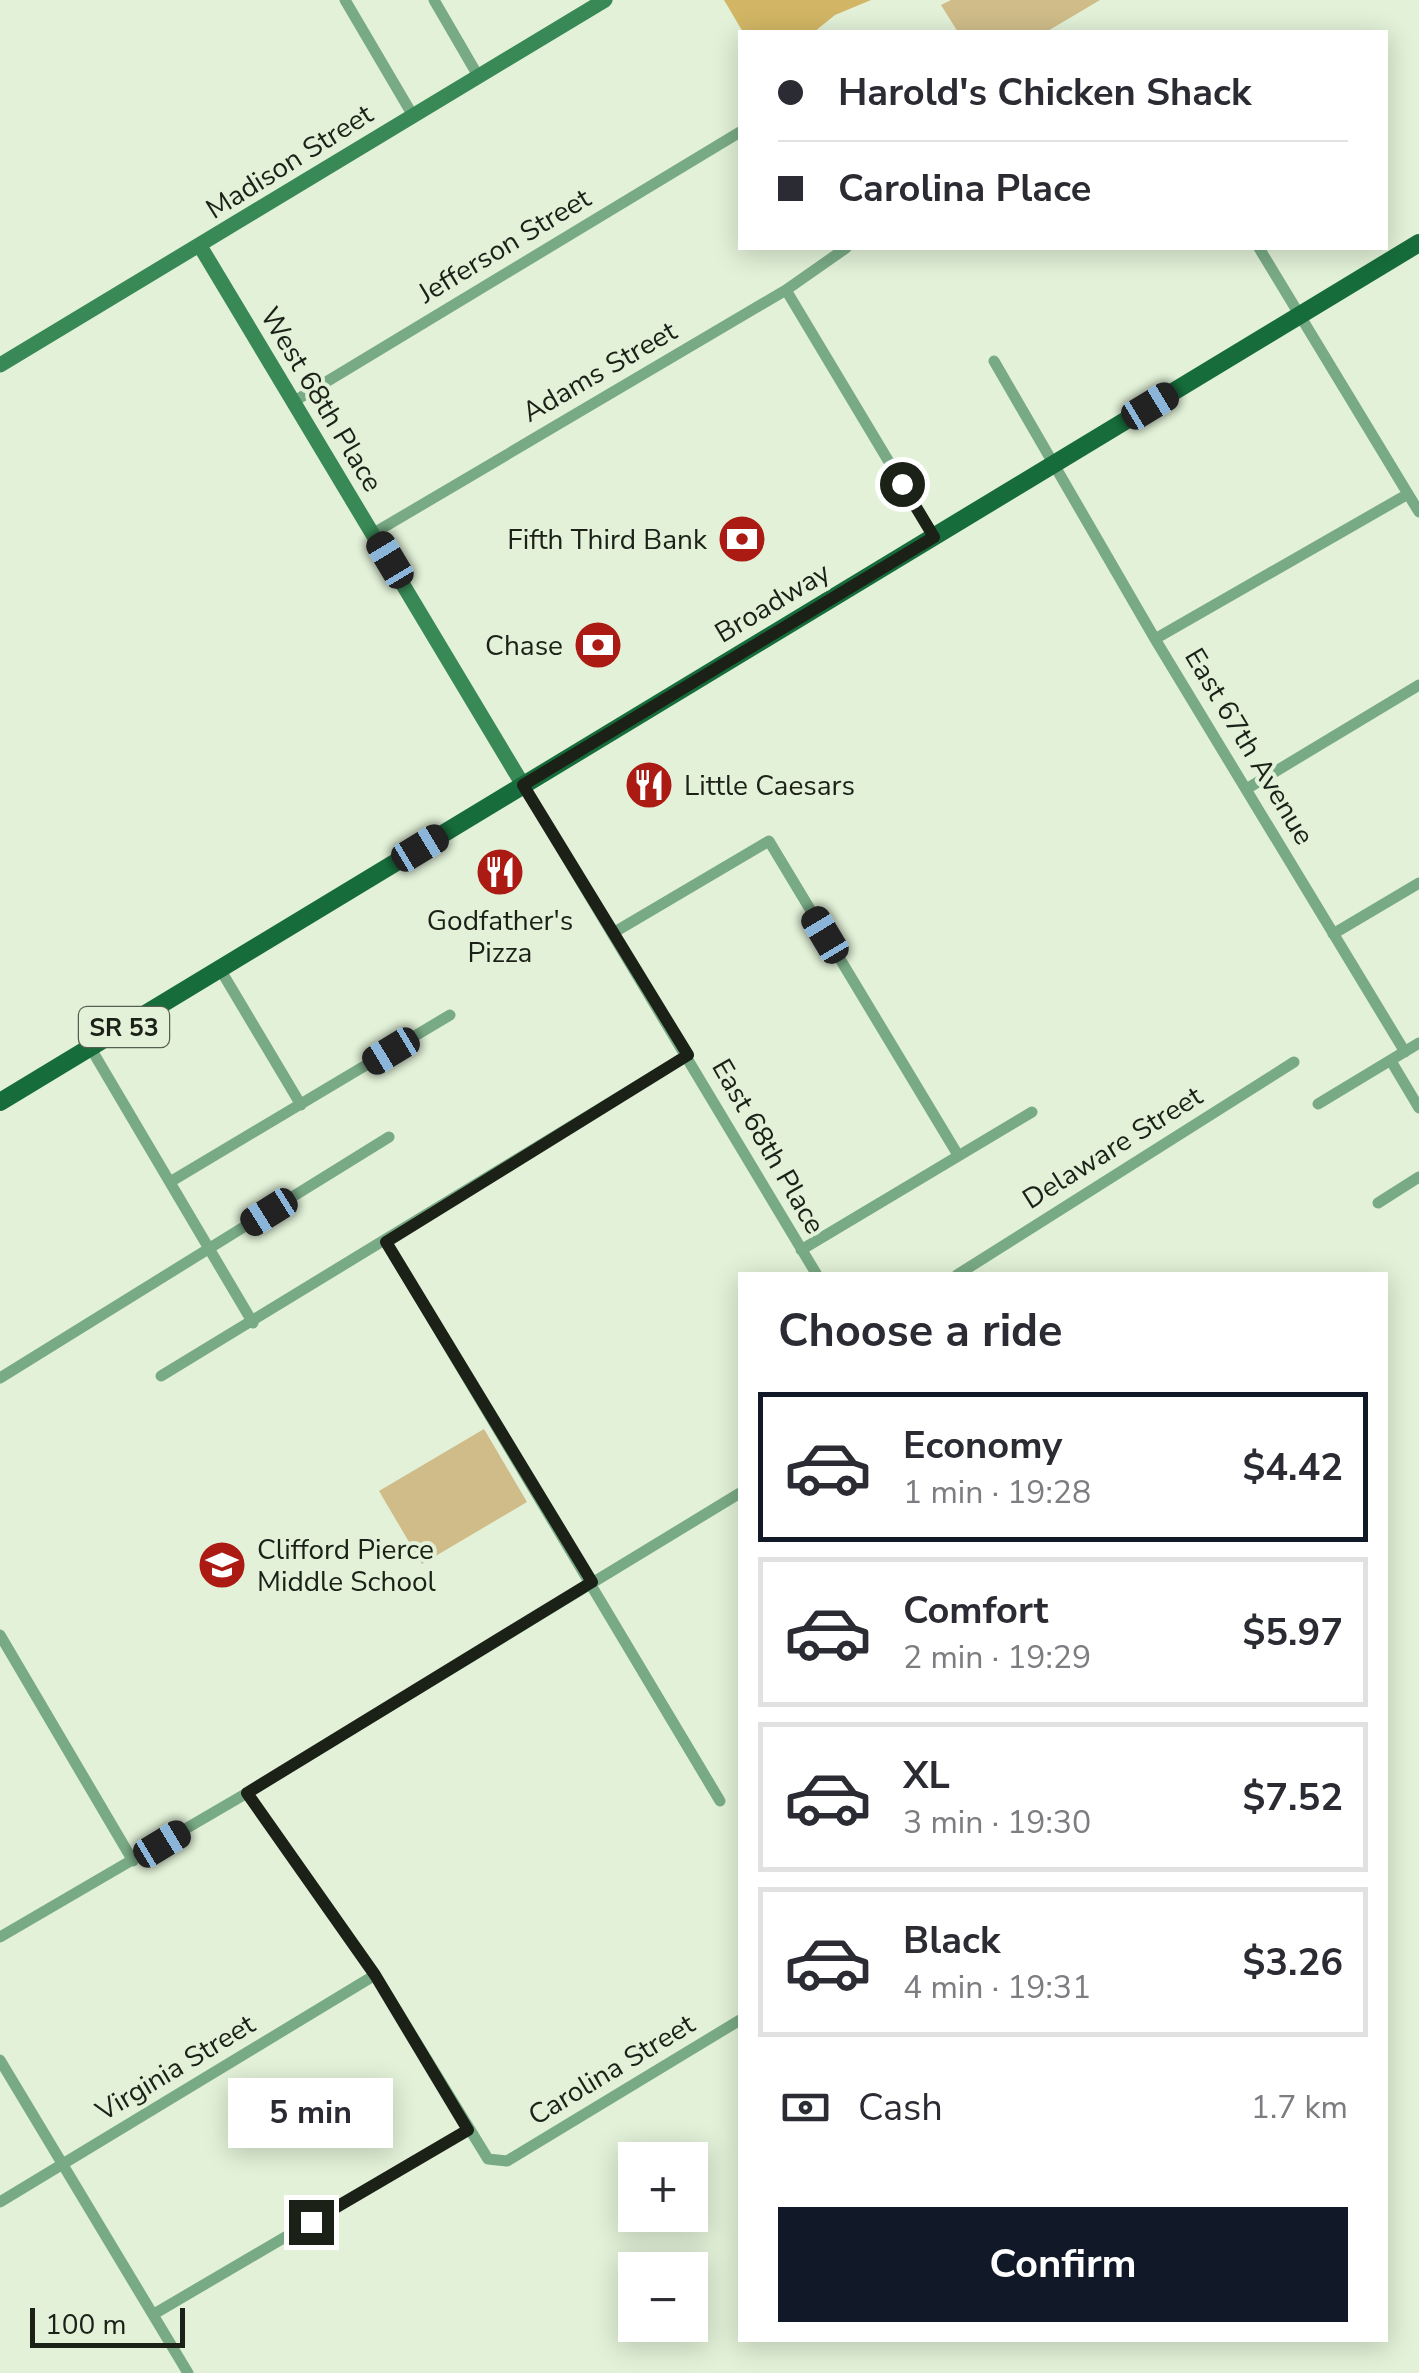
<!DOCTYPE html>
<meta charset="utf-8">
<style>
:root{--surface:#fff;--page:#f2f2f3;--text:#2b2b33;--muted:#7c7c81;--line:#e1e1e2;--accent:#111827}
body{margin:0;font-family:"Nunito Sans",sans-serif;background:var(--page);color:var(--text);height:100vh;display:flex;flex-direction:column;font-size:38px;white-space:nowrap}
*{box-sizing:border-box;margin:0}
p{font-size:32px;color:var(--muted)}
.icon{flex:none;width:55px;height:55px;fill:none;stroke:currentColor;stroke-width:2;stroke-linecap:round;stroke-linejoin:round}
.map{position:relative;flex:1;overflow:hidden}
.panel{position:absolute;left:738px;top:1272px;width:650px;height:1070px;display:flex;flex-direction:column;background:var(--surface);border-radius:0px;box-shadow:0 5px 25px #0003}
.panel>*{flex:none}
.guide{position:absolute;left:738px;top:30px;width:650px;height:220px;border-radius:0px;box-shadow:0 5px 25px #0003;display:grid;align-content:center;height:220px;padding:0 40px;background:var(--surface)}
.tools{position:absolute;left:618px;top:2142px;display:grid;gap:20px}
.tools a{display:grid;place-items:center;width:90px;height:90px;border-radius:0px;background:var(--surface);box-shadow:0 5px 25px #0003;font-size:50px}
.scale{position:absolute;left:30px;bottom:25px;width:155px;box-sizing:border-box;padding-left:10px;border:5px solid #1c2118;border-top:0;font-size:28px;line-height:35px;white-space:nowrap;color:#1c2118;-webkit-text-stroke:8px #e2f1d8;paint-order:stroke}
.end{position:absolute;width:45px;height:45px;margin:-22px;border:12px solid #1c2118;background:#fff;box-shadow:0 0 0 5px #fff}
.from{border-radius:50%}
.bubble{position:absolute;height:70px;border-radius:0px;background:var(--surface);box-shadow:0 5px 25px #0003;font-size:32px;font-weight:700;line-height:70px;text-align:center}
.car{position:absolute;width:30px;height:60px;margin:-30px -15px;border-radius:12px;box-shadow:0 0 8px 2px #0007;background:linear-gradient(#222 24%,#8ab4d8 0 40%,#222 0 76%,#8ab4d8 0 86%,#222 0)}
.guide b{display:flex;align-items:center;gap:35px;height:95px;font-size:38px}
.guide b+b{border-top:2px solid var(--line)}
.guide i{width:25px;height:25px;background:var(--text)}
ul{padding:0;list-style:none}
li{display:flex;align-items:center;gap:30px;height:150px;margin:0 20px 15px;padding:0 20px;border:5px solid var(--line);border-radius:0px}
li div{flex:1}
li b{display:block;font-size:38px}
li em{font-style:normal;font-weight:700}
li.active{border-color:var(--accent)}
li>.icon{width:90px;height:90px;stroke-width:1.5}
h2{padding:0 40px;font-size:45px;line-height:120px}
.pay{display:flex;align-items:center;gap:25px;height:110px;padding:0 40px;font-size:38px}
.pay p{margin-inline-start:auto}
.primary-button{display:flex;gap:20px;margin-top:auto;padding:20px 40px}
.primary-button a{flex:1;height:115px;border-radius:0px;background:var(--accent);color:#fff;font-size:40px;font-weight:700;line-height:115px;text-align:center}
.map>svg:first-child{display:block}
.green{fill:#cfbc89}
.forest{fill:#d2b665}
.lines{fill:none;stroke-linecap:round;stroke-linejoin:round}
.street{stroke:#79aa86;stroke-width:11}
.secondary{stroke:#388955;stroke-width:15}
.primary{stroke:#166d3b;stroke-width:18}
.route{stroke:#1c2118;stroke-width:12}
.labels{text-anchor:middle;stroke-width:8;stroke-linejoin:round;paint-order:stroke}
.shield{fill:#e2f1d8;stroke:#575f52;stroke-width:2.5}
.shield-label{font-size:25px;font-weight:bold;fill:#1c2118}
.street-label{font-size:28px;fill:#1c2118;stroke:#e2f1d8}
.poi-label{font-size:28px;fill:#1c2118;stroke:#e2f1d8;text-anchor:end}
</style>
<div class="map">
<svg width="1419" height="2373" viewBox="0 0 1419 2373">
<rect width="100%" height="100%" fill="#e2f1d8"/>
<path class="green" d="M951,0H1100L1046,32H958L941,5Z
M484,1429L527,1502L422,1564L379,1491Z"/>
<path class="forest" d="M724,0H871L835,15L814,32H743Z"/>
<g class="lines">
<path class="street" d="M345,0L412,114
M434,0L477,74
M1259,248L1419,512
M786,290L934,537
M994,361L1155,639L1405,1052
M293,402L740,132
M374,533L786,290L846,248
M1155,639L1408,494
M523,785L817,1275
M1248,788L1419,685
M613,933L769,841L958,1155
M1333,934L1419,883
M220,969L301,1105
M90,1047L253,1323
M1391,1061L1419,1108
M1318,1104L1419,1043
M170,1182L450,1015
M1378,1203L1419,1177
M386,1242L720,1801
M801,1250L1032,1112
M957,1275L1294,1062
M161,1376L688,1055
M0,1378L389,1137
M0,1635L133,1861
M247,1793L375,1975L488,2159L507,2161L740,2020
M0,1937L247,1793L740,1493
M0,2060L188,2373
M0,2202L375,1975
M154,2314L469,2129"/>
<path class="secondary" d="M200,246L523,785
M0,365L605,0"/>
<path class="primary" d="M0,1102L1419,243"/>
</g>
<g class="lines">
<path class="route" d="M311,2222L468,2130L375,1975L247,1793L592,1582L386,1242L688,1055L523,785L934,537L902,484"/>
</g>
<defs>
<g id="bank-disc" transform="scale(2.5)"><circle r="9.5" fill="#ac1b13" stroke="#e2f1d8"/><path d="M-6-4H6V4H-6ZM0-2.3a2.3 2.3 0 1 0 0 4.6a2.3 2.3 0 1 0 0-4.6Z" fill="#fff"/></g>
<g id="restaurant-disc" transform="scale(2.5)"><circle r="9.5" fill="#ac1b13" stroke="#e2f1d8"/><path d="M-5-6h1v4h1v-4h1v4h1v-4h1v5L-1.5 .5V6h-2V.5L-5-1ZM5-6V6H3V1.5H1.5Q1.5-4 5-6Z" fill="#fff"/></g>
<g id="school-disc" transform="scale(2.5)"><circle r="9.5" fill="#ac1b13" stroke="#e2f1d8"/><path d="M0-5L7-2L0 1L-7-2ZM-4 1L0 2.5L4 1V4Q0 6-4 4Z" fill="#fff"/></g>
</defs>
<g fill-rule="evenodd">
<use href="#bank-disc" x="742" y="539"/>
<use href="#bank-disc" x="598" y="645"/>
<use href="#restaurant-disc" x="649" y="785"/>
<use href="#restaurant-disc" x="500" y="872"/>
<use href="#school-disc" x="222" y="1565"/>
</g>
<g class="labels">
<rect class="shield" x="79" y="1007" width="90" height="40" rx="8"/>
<g class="shield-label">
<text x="124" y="1036">SR 53</text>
</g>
<g class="street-label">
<text transform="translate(289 161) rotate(-32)" y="10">Madison Street</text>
<text transform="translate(504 245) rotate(-31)" y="10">Jefferson Street</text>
<text transform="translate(599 371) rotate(-30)" y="10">Adams Street</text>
<text transform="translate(322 399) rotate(59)" y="10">West 68th Place</text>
<text transform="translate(772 602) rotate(-31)" y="10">Broadway</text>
<text transform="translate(1250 746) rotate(59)" y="10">East 67th Avenue</text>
<text transform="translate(769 1146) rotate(60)" y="10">East 68th Place</text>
<text transform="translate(1112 1147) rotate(-32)" y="10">Delaware Street</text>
<text transform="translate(175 2067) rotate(-31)" y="10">Virginia Street</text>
<text transform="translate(611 2069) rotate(-31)" y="10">Carolina Street</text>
</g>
<g class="poi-label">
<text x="707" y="549">Fifth Third Bank</text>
<text x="563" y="655">Chase</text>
<text x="684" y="795" text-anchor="start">Little Caesars</text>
<text x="500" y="930" text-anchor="middle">Godfather's<tspan x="500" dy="32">Pizza</tspan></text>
<text x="257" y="1559" text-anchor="start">Clifford Pierce<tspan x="257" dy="32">Middle School</tspan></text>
</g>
</g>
</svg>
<div class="tools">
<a>+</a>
<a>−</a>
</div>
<div class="scale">100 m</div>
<i class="end from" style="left:902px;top:484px"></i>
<i class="end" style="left:311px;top:2222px"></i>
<div class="bubble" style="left:228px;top:2078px;width:165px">5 min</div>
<i class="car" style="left:1150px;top:406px;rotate:59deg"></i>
<i class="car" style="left:390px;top:560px;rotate:329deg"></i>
<i class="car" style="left:420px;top:848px;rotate:59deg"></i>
<i class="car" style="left:825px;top:935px;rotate:329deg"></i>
<i class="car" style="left:391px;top:1051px;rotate:239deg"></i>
<i class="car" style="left:269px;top:1212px;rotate:238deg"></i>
<i class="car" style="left:162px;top:1844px;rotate:59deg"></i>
<div class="guide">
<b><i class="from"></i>Harold's Chicken Shack</b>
<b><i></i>Carolina Place</b>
</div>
<section class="panel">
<h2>Choose a ride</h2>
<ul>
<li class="active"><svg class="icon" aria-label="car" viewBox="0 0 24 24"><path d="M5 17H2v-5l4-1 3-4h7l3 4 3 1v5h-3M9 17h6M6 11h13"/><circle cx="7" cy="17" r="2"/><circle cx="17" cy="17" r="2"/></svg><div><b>Economy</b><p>1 min · 19:28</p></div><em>$4.42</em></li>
<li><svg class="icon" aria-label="car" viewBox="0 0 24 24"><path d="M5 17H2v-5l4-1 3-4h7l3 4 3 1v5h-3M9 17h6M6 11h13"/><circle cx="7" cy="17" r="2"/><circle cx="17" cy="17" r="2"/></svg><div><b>Comfort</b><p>2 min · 19:29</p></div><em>$5.97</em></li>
<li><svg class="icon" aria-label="car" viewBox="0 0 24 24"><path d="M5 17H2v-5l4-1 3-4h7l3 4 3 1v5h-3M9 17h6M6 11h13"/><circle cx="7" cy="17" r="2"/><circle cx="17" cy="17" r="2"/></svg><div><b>XL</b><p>3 min · 19:30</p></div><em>$7.52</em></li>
<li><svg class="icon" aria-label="car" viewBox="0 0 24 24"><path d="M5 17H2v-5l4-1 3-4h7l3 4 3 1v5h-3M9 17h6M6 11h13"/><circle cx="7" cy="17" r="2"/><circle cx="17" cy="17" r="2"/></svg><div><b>Black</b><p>4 min · 19:31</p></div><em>$3.26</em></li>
</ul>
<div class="pay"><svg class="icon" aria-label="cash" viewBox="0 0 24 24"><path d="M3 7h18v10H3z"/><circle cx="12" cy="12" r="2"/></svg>Cash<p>1.7 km</p></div>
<div class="primary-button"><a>Confirm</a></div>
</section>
</div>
